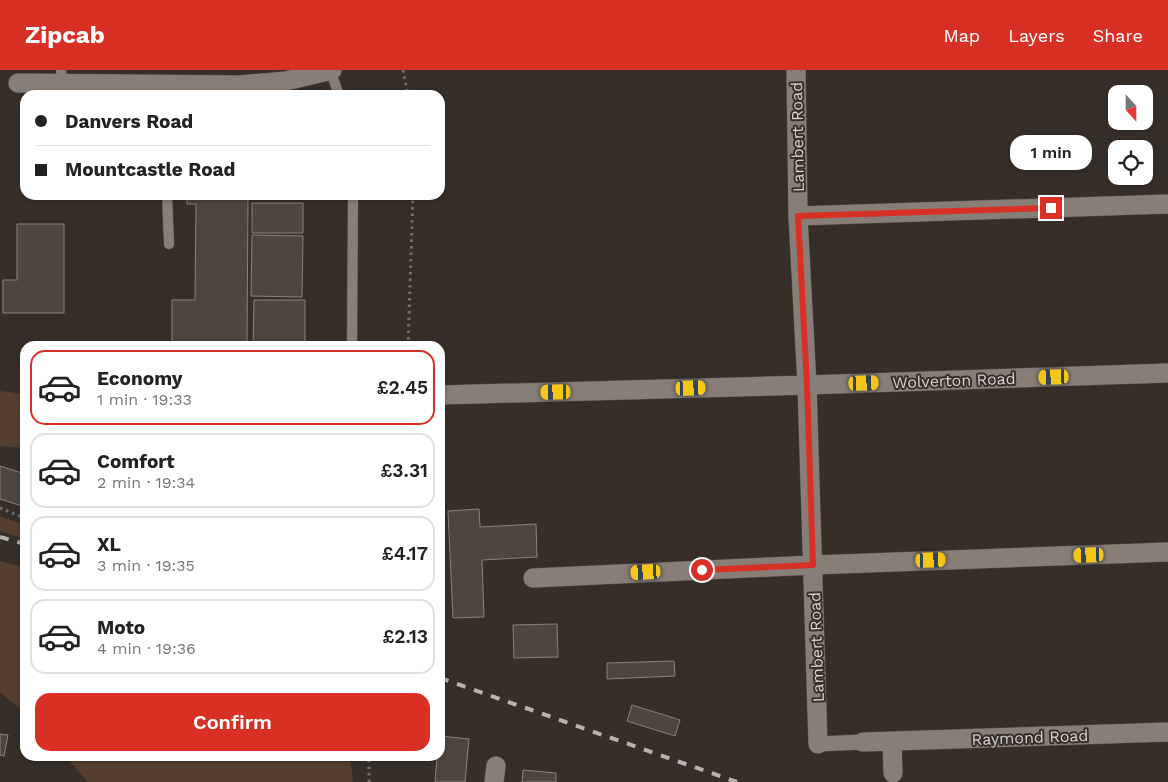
<!DOCTYPE html>
<meta charset="utf-8">
<style>
:root{--surface:#fff;--page:#f6f6f6;--text:#222;--muted:#767676;--line:#e0e0e0;--accent:#d93025}
body{margin:0;font-family:"Work Sans",sans-serif;background:var(--page);color:var(--text);height:100vh;display:flex;flex-direction:column;font-size:19px;white-space:nowrap}
*{box-sizing:border-box;margin:0}
p{font-size:16px;color:var(--muted)}
.icon{flex:none;width:28px;height:28px;fill:none;stroke:currentColor;stroke-width:2;stroke-linecap:round;stroke-linejoin:round}
.map{position:relative;flex:1;overflow:hidden}
.sheet{position:absolute;left:20px;top:271px;width:425px;height:420px;display:flex;flex-direction:column;background:var(--surface);border-radius:15px;box-shadow:0 1px 4px #0004}
.sheet>*{flex:none}
.top-card{position:absolute;left:20px;top:20px;width:425px;height:110px;border-radius:15px;box-shadow:0 1px 4px #0004;display:grid;align-content:center;height:110px;padding:0 15px;background:var(--surface)}
.needle{width:32px;rotate:159deg}
.fabs{position:absolute;left:1108px;top:15px;display:grid;gap:10px}
.fabs a{display:grid;place-items:center;width:45px;height:45px;border-radius:10px;background:var(--surface);box-shadow:0 1px 4px #0004;font-size:25px}
.end{position:absolute;width:22px;height:22px;margin:-11px;border:6px solid #d93025;background:#fff;box-shadow:0 0 0 2px #fff}
.from{border-radius:50%}
.bubble{position:absolute;height:35px;border-radius:15px;background:var(--surface);box-shadow:0 1px 4px #0004;font-size:16px;font-weight:600;line-height:35px;text-align:center}
.car{position:absolute;width:15px;height:30px;margin:-15px -8px;border-radius:6px;box-shadow:0 0 4px 1px #0007;background:linear-gradient(#f5c518 24%,#345 0 40%,#f5c518 0 76%,#345 0 86%,#f5c518 0)}
.top-card b{display:flex;align-items:center;gap:18px;height:48px;font-size:19px}
.top-card b+b{border-top:1px solid var(--line)}
.top-card i{width:12px;height:12px;background:var(--text)}
ul{padding:9px 0 0;list-style:none}
li{display:flex;align-items:center;gap:15px;height:75px;margin:0 10px 8px;padding:0 5px;border:2px solid var(--line);border-radius:15px}
li div{flex:1}
li b{display:block;font-size:19px}
li em{font-style:normal;font-weight:600}
li.on{border-color:var(--accent)}
li>.icon{width:45px;height:45px;stroke-width:1.5}
.action{display:flex;gap:10px;margin-top:auto;padding:10px 15px}
.action a{flex:1;height:58px;border-radius:15px;background:var(--accent);color:#fff;font-size:20px;font-weight:600;line-height:58px;text-align:center}
header{display:flex;align-items:center;gap:30px;box-sizing:border-box;height:70px;padding:0 25px;background:var(--accent);color:#fff}
header strong{font-size:24px}
nav{display:flex;gap:28px;margin-inline-start:auto;font-size:18px}
.map>svg:first-child{display:block}
.green{fill:#543e2e}
.building{fill:#4d453f;stroke:#8b827b}
.lines{fill:none;stroke-linecap:round;stroke-linejoin:round}
.service-casing{stroke:#534c47;stroke-width:11}
.pedestrian-casing{stroke:#534c47;stroke-width:16}
.minor-casing{stroke:#534c47;stroke-width:20}
.path{stroke:#77716c;stroke-width:3;stroke-dasharray:2.5 4;stroke-linecap:butt}
.service{stroke:#877e77;stroke-width:10}
.pedestrian{stroke:#877e77;stroke-width:15}
.minor{stroke:#877e77;stroke-width:19}
.rail{stroke:#b9b3af;stroke-width:4;stroke-dasharray:9 9;stroke-linecap:butt}
.route{stroke:#d93025;stroke-width:6}
.labels{text-anchor:middle;stroke-width:4;stroke-linejoin:round;paint-order:stroke}
.street-label{font-size:16px;fill:#dad4d1;stroke:#362f29}
</style>
<header>
<strong>Zipcab</strong>
<nav><a>Map</a><a>Layers</a><a>Share</a></nav>
</header>
<div class="map">
<svg width="1168" height="712" viewBox="0 0 1168 712">
<rect width="100%" height="100%" fill="#362f29"/>
<path class="green" d="M0,321L25,324V378L0,376Z
M0,446L25,455V469L0,461Z
M0,491L25,498V643L0,622Z
M65,686H350L353,712H88Z"/>
<path class="building" d="M22,31H25V61H23Z
M129,125H147V129H129Z
M187,125H248L247,276H140V274H172V230H195L196,134H187Z
M253,125H302V128H253Z
M252,133H303V163H252Z
M17,154H64V243H3V210H17Z
M252,165L303,166L302,227L251,226Z
M254,230H305V276H253Z
M0,396L25,404V437L0,429Z
M479,439L480,457L536,454L537,487L482,490L484,547L453,548L448,441Z
M557,554L558,587L514,588L513,555Z
M674,591L675,606L607,609V593Z
M632,635L680,650L675,666L627,651Z
M0,664L8,665L4,686L0,685Z
M440,666L469,669L465,712H435L437,686H440Z
M523,700L556,703V712H522Z"/>
<g class="lines">
<g class="service-casing">
<path id="service" d="M61,0L63,14
M330,0L339,25
M167,125L169,174
M352,276L353,125"/>
</g>
<g class="pedestrian-casing">
<path id="pedestrian" d="M818,674L863,672"/>
</g>
<g class="minor-casing">
<path id="minor" d="M796,0L798,146L807,315L818,674
M18,13L239,15L286,11L332,0
M798,146L1168,134
M440,325L807,315L1168,303
M533,508L813,495L1168,482
M892,671L893,703
M863,672L1168,662
M494,712L496,696"/>
</g>
<path class="path" d="M403,0L408,25
M408,276L413,125
M0,438L25,448
M369,712V686"/>
<use href="#service" class="service"/>
<use href="#pedestrian" class="pedestrian"/>
<use href="#minor" class="minor"/>
<path class="rail" d="M0,467L25,474
M440,608L737,712"/>
</g>
<g class="lines">
<path class="route" d="M702,500L813,495L807,315L798,146L1051,138"/>
</g>
<g class="labels">
<g class="street-label">
<text transform="translate(797 67) rotate(-91)" y="6">Lambert Road</text>
<text transform="translate(954 310) rotate(-2)" y="6">Wolverton Road</text>
<text transform="translate(816 577) rotate(-92)" y="6">Lambert Road</text>
<text transform="translate(1030 667) rotate(-2)" y="6">Raymond Road</text>
</g>
</g>
</svg>
<div class="fabs">
<a><svg class="needle" viewBox="-14 -14 28 28"><path d="M0-13l5 13h-10z" fill="#e53935"/><path d="M0 13l5-13h-10z" fill="#767676"/></svg></a>
<a><svg class="icon" aria-label="locate" viewBox="0 0 24 24"><circle cx="12" cy="12" r="6"/><path d="M12 2v4M12 18v4M2 12h4M18 12h4"/></svg></a>
</div>
<i class="end from" style="left:702px;top:500px"></i>
<i class="end" style="left:1051px;top:138px"></i>
<div class="bubble" style="left:1010px;top:65px;width:82px">1 min</div>
<i class="car" style="left:1054px;top:307px;rotate:268deg"></i>
<i class="car" style="left:864px;top:313px;rotate:88deg"></i>
<i class="car" style="left:691px;top:318px;rotate:88deg"></i>
<i class="car" style="left:556px;top:322px;rotate:269deg"></i>
<i class="car" style="left:1089px;top:485px;rotate:268deg"></i>
<i class="car" style="left:931px;top:490px;rotate:88deg"></i>
<i class="car" style="left:646px;top:502px;rotate:267deg"></i>
<div class="top-card">
<b><i class="from"></i>Danvers Road</b>
<b><i></i>Mountcastle Road</b>
</div>
<section class="sheet">
<ul>
<li class="on"><svg class="icon" aria-label="car" viewBox="0 0 24 24"><path d="M5 17H2v-5l4-1 3-4h7l3 4 3 1v5h-3M9 17h6M6 11h13"/><circle cx="7" cy="17" r="2"/><circle cx="17" cy="17" r="2"/></svg><div><b>Economy</b><p>1 min · 19:33</p></div><em>£2.45</em></li>
<li><svg class="icon" aria-label="car" viewBox="0 0 24 24"><path d="M5 17H2v-5l4-1 3-4h7l3 4 3 1v5h-3M9 17h6M6 11h13"/><circle cx="7" cy="17" r="2"/><circle cx="17" cy="17" r="2"/></svg><div><b>Comfort</b><p>2 min · 19:34</p></div><em>£3.31</em></li>
<li><svg class="icon" aria-label="car" viewBox="0 0 24 24"><path d="M5 17H2v-5l4-1 3-4h7l3 4 3 1v5h-3M9 17h6M6 11h13"/><circle cx="7" cy="17" r="2"/><circle cx="17" cy="17" r="2"/></svg><div><b>XL</b><p>3 min · 19:35</p></div><em>£4.17</em></li>
<li><svg class="icon" aria-label="car" viewBox="0 0 24 24"><path d="M5 17H2v-5l4-1 3-4h7l3 4 3 1v5h-3M9 17h6M6 11h13"/><circle cx="7" cy="17" r="2"/><circle cx="17" cy="17" r="2"/></svg><div><b>Moto</b><p>4 min · 19:36</p></div><em>£2.13</em></li>
</ul>
<div class="action"><a>Confirm</a></div>
</section>
</div>
